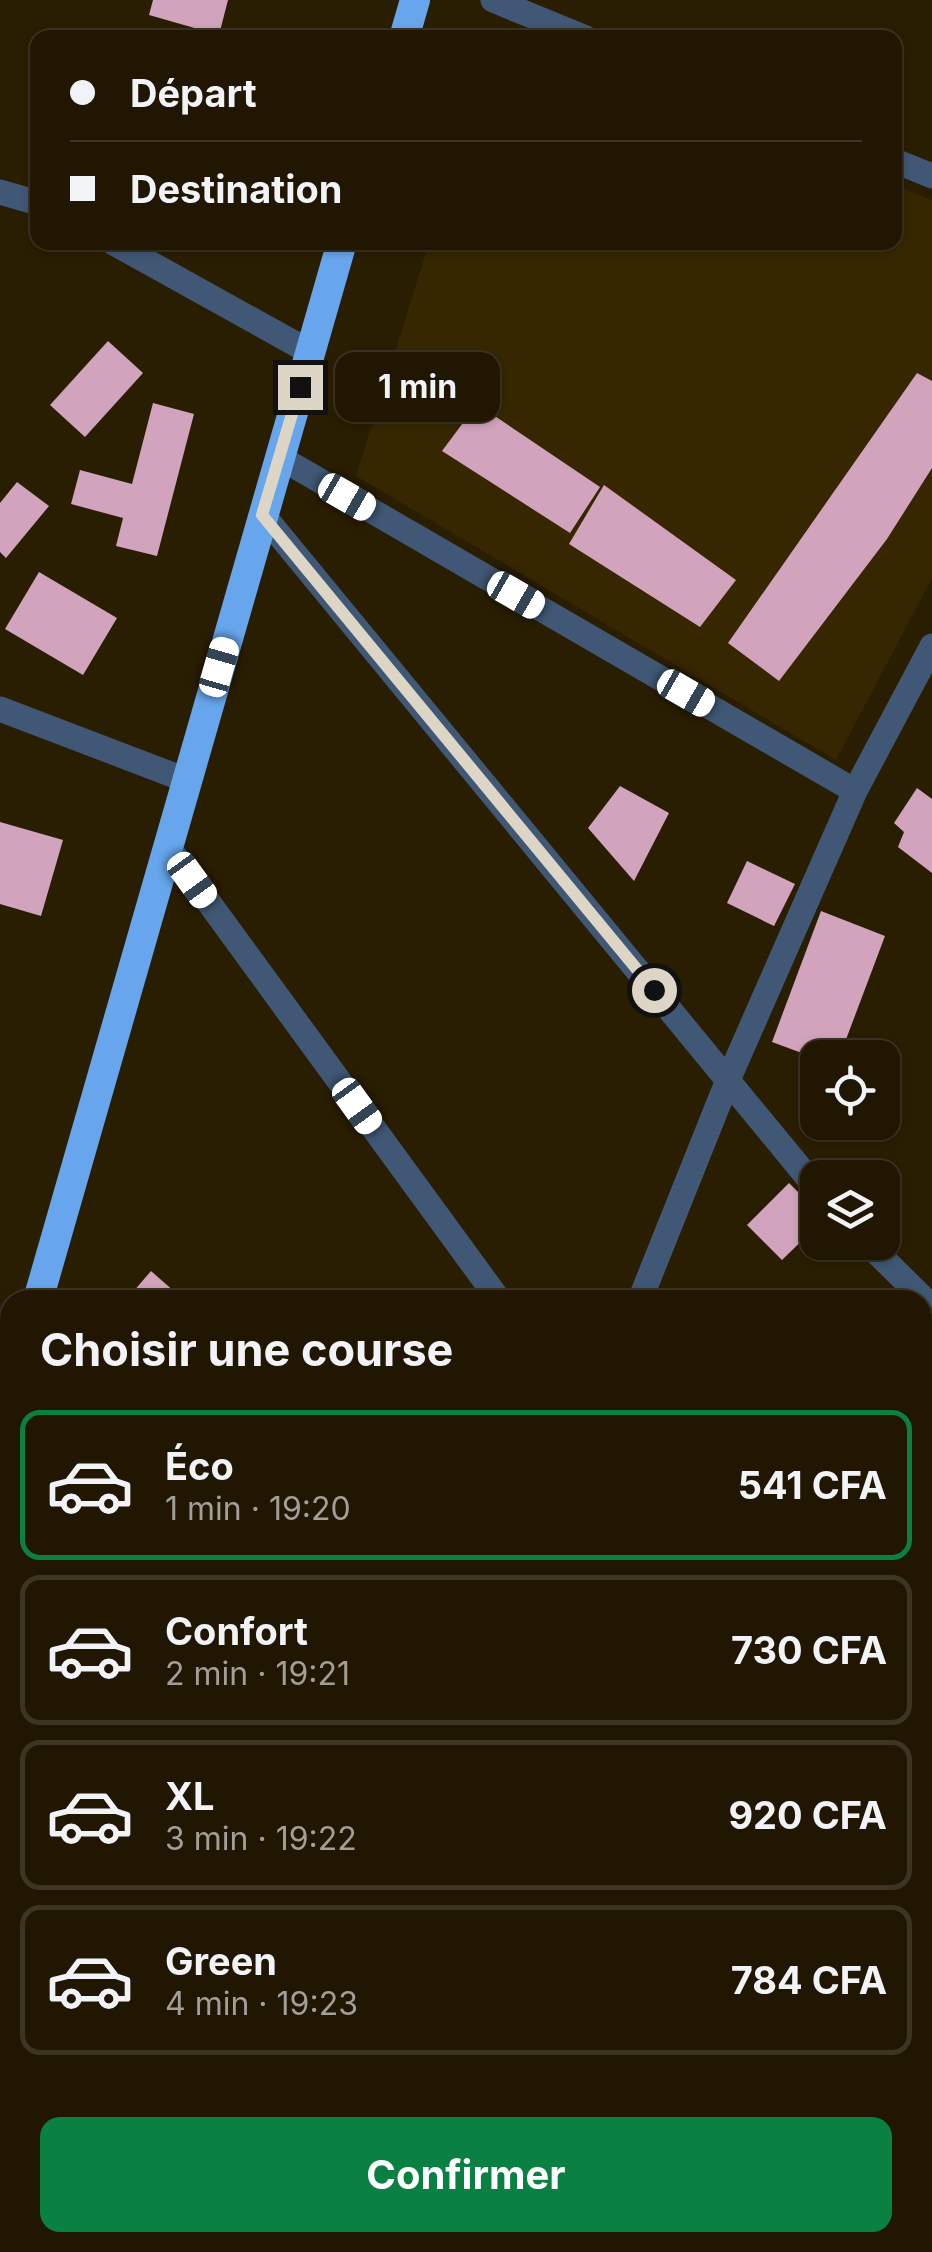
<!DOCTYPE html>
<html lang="fr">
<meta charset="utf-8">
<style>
:root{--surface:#201602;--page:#2d2311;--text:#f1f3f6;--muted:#a29f99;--line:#3d3524;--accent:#0b8043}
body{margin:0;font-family:Inter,sans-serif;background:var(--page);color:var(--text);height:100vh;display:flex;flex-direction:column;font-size:38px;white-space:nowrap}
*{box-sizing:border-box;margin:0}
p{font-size:32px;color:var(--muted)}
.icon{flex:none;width:55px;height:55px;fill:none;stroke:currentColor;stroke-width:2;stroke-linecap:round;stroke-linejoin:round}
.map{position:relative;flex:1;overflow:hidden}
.drawer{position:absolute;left:0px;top:1290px;width:932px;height:962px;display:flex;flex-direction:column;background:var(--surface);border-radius:30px 30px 0 0;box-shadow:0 2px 8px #0004,0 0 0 2px var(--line)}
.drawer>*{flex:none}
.guide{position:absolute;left:30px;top:30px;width:872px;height:220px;border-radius:20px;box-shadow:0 2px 8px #0004,0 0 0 2px var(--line);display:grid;align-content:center;height:220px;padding:0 40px;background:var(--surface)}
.controls{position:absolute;left:800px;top:1040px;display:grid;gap:20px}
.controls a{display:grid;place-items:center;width:100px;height:100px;border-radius:20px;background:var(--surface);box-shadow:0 2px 8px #0004,0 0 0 2px var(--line);font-size:50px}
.end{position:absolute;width:45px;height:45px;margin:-22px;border:12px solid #ddd5c5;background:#111;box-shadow:0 0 0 5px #111}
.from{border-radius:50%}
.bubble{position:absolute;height:70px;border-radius:20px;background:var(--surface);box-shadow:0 2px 8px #0004,0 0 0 2px var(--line);font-size:32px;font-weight:700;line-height:70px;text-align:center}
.car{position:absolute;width:30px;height:60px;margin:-30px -15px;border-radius:12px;box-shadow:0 0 8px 2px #0007;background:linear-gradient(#fff 24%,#345 0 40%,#fff 0 76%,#345 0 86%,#fff 0)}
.guide b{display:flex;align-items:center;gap:35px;height:95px;font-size:38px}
.guide b+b{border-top:2px solid var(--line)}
.guide i{width:25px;height:25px;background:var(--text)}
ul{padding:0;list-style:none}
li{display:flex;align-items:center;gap:30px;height:150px;margin:0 20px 15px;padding:0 20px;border:5px solid var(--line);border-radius:20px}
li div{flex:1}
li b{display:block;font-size:38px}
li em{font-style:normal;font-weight:700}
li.selected{border-color:var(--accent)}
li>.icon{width:90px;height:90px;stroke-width:1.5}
h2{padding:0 40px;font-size:45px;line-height:120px}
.button{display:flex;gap:20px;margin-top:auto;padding:20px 40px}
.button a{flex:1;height:115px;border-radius:20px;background:var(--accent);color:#fff;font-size:40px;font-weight:700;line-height:115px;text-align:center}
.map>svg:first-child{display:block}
.built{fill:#362701}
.building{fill:#d1a3bd}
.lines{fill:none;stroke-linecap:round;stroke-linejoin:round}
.street{stroke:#405875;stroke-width:25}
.highway{stroke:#67a5ec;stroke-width:30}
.route{stroke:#ddd5c5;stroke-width:12}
</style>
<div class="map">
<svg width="932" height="2252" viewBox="0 0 932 2252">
<rect width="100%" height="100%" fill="#2a1e02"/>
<path class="built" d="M895,185L932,200V578L836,760L356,476L429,243L895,242Z"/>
<path class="building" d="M153,0H228L219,35L149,15Z
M108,341L143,373L85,437L50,405Z
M917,373L932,381V468L887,539L779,681L728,643Z
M153,403L194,414L157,556L116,546L123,518L71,504L80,470L132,484Z
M477,404L600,487L570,533L442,451Z
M17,482L49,506L6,558L0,552V503Z
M604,485L736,580L700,627L569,544Z
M39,572L117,618L83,675L5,629Z
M620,786L669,813L634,881L588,828Z
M917,788L932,799V873L898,847L904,832L894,823Z
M0,822L63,840L41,916L0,904Z
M747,861L795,884L774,926L727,903Z
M821,911L885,936L839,1058L818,1059L772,1042Z
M789,1183L818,1212V1225L782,1260L747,1225Z
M151,1271L184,1300H126Z
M928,1462L932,1467V1528L922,1517V1466Z
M0,1748L10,1752V1804L0,1825Z
M10,2101V2203L0,2197V2117Z
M0,2215L10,2228V2242H22L25,2246L18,2252H0Z
M585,2242H663L660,2252H580Z"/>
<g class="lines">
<path class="street" d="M493,0L586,38
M895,161L932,176
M0,192L38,203
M112,242L310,352
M279,457L855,791
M263,515L818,1190
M0,709L186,780
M169,848L499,1300
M866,1242L932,1307
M640,1300L728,1080L855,791L932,646
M922,1871L932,1884
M0,1958L10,1965
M922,2060L932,2066
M922,2213L932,2193
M521,2252L525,2242
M905,2252L909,2242"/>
<path class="highway" d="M404,38L415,0
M38,1300L342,242
M0,1432L10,1398"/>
</g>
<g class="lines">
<path class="route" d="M300,387L262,515L654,990"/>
</g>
</svg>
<div class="controls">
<a><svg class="icon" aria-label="locate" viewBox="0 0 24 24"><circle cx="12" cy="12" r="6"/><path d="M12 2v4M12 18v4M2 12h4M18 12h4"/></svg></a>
<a><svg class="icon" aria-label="layers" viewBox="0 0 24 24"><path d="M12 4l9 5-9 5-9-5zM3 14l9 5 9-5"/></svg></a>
</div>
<i class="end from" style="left:654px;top:990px"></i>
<i class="end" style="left:300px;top:387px"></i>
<div class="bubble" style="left:335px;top:352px;width:165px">1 min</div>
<i class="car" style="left:347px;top:497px;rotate:120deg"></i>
<i class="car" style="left:516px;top:595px;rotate:120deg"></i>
<i class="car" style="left:219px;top:667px;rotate:16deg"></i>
<i class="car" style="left:686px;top:693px;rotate:120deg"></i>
<i class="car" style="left:192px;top:880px;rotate:144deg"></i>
<i class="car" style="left:357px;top:1106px;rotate:144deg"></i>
<div class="guide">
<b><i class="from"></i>Départ</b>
<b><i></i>Destination</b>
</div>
<section class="drawer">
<h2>Choisir une course</h2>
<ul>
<li class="selected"><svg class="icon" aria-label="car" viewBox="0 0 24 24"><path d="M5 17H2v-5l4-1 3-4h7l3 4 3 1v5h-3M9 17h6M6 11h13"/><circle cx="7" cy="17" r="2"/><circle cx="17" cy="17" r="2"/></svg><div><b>Éco</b><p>1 min · 19:20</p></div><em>541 CFA</em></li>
<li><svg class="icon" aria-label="car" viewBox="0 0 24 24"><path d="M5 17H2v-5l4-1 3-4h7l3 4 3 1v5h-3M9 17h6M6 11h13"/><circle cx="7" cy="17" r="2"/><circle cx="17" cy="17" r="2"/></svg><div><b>Confort</b><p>2 min · 19:21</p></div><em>730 CFA</em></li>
<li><svg class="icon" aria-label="car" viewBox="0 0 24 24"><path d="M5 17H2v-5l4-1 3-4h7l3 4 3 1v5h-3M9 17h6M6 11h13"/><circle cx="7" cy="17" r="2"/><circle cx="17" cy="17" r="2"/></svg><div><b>XL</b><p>3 min · 19:22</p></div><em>920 CFA</em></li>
<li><svg class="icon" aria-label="car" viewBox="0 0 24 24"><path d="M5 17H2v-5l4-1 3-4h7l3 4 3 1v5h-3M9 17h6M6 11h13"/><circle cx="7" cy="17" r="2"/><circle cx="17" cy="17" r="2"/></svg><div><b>Green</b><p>4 min · 19:23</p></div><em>784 CFA</em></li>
</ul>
<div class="button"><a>Confirmer</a></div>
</section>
</div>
